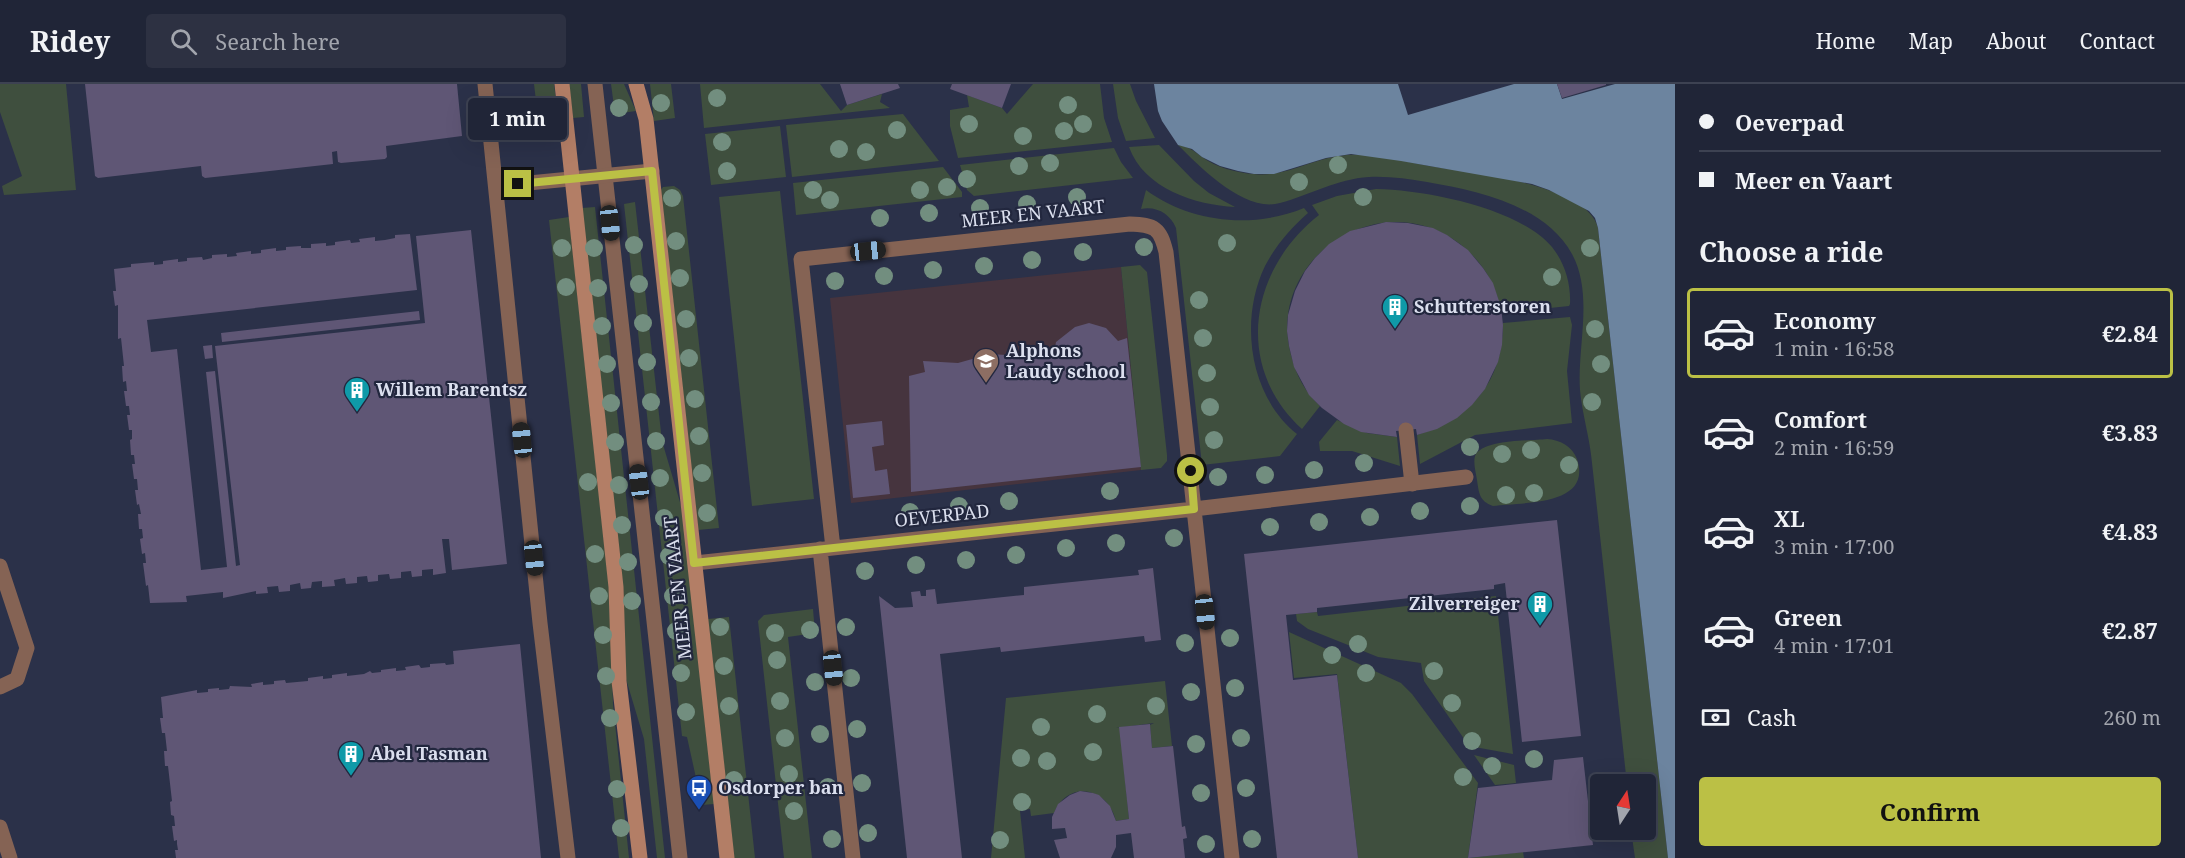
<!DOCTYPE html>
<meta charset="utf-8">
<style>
:root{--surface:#202537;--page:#2d3142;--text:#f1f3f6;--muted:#a2a5ad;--line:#3d4252;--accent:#bbc045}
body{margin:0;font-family:"Noto Serif",serif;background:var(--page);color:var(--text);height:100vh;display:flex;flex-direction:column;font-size:22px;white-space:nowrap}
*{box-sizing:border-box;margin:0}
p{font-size:20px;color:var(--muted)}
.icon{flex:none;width:33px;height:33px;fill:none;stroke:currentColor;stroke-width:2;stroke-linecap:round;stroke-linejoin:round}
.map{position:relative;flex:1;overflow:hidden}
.drawer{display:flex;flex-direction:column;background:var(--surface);width:510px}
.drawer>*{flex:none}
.top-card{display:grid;align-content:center;height:132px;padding:0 24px;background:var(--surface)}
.needle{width:39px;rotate:12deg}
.tools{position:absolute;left:1590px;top:690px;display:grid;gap:12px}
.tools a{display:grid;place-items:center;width:66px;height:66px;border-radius:6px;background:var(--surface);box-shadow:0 6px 24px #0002,0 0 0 2px var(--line);font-size:30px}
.end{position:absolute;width:27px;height:27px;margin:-14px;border:8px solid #bbc045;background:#111;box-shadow:0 0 0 3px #111}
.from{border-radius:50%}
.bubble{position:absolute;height:42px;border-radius:6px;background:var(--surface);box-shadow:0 6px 24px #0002,0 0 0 2px var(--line);font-size:20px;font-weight:700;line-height:42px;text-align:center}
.car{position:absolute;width:18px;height:36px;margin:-18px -9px;border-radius:8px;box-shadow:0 0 4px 2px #0007;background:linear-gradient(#222 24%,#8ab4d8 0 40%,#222 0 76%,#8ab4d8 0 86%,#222 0)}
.top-card b{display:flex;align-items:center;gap:21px;height:57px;font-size:22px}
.top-card b+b{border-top:2px solid var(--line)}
.top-card i{width:15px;height:15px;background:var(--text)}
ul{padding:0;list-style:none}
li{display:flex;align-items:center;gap:18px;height:90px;margin:0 12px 9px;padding:0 12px;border:3px solid transparent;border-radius:6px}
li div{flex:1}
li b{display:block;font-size:22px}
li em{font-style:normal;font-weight:700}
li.current{border-color:var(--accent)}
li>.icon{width:54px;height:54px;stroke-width:1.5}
h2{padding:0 24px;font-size:27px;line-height:72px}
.pay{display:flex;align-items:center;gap:15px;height:66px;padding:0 24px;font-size:22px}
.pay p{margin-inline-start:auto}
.action{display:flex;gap:12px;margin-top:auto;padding:12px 24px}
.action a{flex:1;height:69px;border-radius:6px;background:var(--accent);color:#111;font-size:24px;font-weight:700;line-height:69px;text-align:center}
header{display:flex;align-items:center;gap:36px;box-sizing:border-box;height:84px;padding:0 30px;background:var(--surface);border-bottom:2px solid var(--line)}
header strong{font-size:28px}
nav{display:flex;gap:33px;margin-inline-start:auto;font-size:21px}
.search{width:420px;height:54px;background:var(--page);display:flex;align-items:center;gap:15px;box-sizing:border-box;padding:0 21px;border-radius:6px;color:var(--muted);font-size:22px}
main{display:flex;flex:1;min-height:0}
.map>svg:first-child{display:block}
.education{fill:#46343e}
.green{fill:#3f4f3e}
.water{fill:#6c849f}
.building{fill:#5f5675}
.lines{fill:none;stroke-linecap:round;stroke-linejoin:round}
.lane{stroke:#856354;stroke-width:15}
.street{stroke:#856354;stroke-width:15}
.secondary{stroke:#b37e66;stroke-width:15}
.tree{fill:#728e7f}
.route{stroke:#bbc045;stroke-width:8}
.labels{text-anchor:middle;stroke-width:4.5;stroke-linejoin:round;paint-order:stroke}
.street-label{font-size:18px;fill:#dbdfee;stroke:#22273e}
.poi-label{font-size:18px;font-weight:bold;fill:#dbdfee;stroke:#22273e;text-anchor:start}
</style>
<header>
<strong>Ridey</strong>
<div class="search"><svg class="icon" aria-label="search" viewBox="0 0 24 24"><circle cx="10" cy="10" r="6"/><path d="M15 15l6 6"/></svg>Search here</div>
<nav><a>Home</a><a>Map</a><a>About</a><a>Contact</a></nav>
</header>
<main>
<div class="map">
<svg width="1675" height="774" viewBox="0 0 1675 774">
<rect width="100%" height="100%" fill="#2b3149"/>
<path class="education" d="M1121,183L1141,386L851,419L830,214Z"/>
<path class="green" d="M0,0H66L76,106L4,111L2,102L22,92L0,28Z
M534,0H554L560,48L540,51Z
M569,0H581L584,33L573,34Z
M611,0H624L636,27L615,30Z
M650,0H671L675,34L654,37Z
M700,0H820L841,27L847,21L882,10L880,18L890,24L704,44Z
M1033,0H1100L1104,34L1112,58L958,74L950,42V26L969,23L967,11L1002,24L1007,30Z
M1113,0H1130L1136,17L1155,54L1126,57L1118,34Z
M903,30L939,77L792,93L786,41Z
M780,42L786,93L711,101L705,50Z
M1159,61L1194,97L1209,109L1235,123C1196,121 1144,105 1129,63Z
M1178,61C1188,62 1194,67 1202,73C1215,83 1237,89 1254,90C1285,94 1315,73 1347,71C1374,69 1403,77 1429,82C1467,88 1588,100 1598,144L1668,774H1635L1631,746H1646V700H1627C1615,593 1604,486 1592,379C1590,354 1582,330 1580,306C1577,262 1594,211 1572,170C1545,121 1478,107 1427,98C1408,95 1389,92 1369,93C1337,95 1310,111 1280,119C1245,129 1201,84 1178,61Z
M1114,64L1121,78L1133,94L974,112L967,106L960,81Z
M943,83L962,108V113L796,131L793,99Z
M674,102L680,106L683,112L719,444L698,446L661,106L663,103Z
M1376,105C1426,106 1519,124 1552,163C1565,179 1571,200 1570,220L1569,222L1501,229C1497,201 1482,177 1460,160C1381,99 1265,174 1291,271C1296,291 1305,308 1320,322L1302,345C1233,282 1250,185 1319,131L1312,121L1337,112Z
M1146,106C1191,139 1253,145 1304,124L1308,129C1291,144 1276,161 1265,182C1239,236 1249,312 1297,350L1280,372L1202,381L1176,144C1170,130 1157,122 1141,125Z
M780,107L814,415L752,422L719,113Z
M635,118L662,357L682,425L714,720L702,721L687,653L682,652L624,120Z
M595,123L665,774H657L644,655L626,595L623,502L582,124Z
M569,133L609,503L613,620L629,774H619L549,136Z
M1140,181L1147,188L1167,371V377L1161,384L1141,386L1121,183Z
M1570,233L1572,241L1567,287L1572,339L1475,351L1420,380L1417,351C1471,334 1503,298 1503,239Z
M1337,336L1367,349L1397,353L1400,382L1352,367H1320L1319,358Z
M1547,355C1560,356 1572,362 1577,375C1593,423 1520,418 1493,422C1479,417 1479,409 1477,396C1476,389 1473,379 1475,372C1482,355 1531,357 1547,355Z
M1496,512L1513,670L1469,662L1424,597L1421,579L1378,573L1308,545L1297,537L1296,530L1317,528L1318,532Z
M813,525L815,549L788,553L812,774H784L758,537L764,531Z
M729,533L755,774H734L708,535Z
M1289,548L1401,599L1412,610L1478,699L1468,774L1523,768L1524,774H1358L1337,590L1294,594Z
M1165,597L1172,662L1152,664L1150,641L1154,639L1116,644H1120L1129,735L1116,737C1108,703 1068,695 1054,729L1031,732L1030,725L1020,727L1025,774H991L1006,614Z
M1474,671L1514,681L1516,699L1495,701Z"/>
<path class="water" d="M1154,0H1398L1408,31L1514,0H1557L1562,15L1615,0H1675V774H1668L1598,144L1595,134L1589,127L1549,106L1532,100L1401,77L1351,70L1326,74L1274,90H1254L1238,87L1220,82L1202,73L1192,65L1178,61L1162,37L1158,27Z"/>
<path class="building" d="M85,0H457L462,52L386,62L387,73L385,75L341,79L338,78L337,67L332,68L333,80L205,94L202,92L201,82L98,94L95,92Z
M840,0H898L900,4L847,21Z
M952,0H1011L1002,24L950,5Z
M1557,0H1606V1L1562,14Z
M1386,138L1408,139L1433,144L1447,151L1468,166L1483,184L1493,199L1501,223L1503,241L1502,261L1498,278L1485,305L1472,321L1457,334L1437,345L1417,351L1416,345L1396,347L1397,353L1361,348L1344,340L1322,324L1309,311L1294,283L1289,262L1287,247L1288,231L1295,207L1305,187L1315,174L1329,160L1350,147Z
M471,146L507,480L452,486L449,455H442L446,489L433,491V485L422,486V492L412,493L411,487L401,488V494L390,495L389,490L378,491V497L368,498L367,492L357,493V499L346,500L345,494L334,496L335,502L322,503V497L312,498L311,504L301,505L300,499L290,501V507L279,508L278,502L267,503L268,509L256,510V507L223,514V508L186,512L187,518L150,519L148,501L146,502L143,479H146L145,469L142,470L140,455L143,454L142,445H139L138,430H141L139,420L137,421L135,406H138L137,395H134L132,380H135L134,371H131L130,356L132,355V346H129L127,331H130L129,322H126L124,307H127L126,297L123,298L122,282H124L121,254L118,255V221L115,222L113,207H116L114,185L131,183V180L154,178V181L163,180V177L178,175V178L187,177V174L202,173L203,176L212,174V171L227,170V173L237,172L236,169L251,167V170L261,169V166L276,164V167L286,166V163L301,162V164H311V160L326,159V162L335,161V158L350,156L351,159L360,158L359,155L375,153V157L385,156L395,154V151L410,150L417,206L147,236L151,268L177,265L201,486L227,483L206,288L215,287L236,482L240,481L215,262L425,239L416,152Z
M419,227L420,236L222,258L221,249Z
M1089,239L1106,244L1118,257L1127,254L1141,383L911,408L909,292L925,288L923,277L958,279L990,270L1023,272L1055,263L1056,258L1075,243Z
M212,261L213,274L205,275L203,262Z
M882,337L884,361L872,363L875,387L887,385L890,410L853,414L846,341Z
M1557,436L1581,652L1522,658L1505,499L1494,501V505L1317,524V528L1286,531L1293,596L1337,591L1358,774H1277L1244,470Z
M1153,484L1161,556L1145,558L1144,552L1001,568L1000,563L940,570L962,774H907L879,512L895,524L913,523L911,508L920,507L921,512H926V506L935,505L937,520L1024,511V503L1139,491L1138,486Z
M520,560L541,774H176L175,766H178L177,760V756L174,757L172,742H175L174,732L171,731L170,718L172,717L168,682H165L164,667H167L165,649H162L160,634H163L161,613L197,606V609L208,608V605L219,604V606L229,605L230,602L252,603L251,600L263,598V601L274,600V597L285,596L286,599L308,597V594L323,592V595L332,594V591L347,589V592L364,590L370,587L372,589L381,588V586L396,584V587L406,586L405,583L419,581L421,584L430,583V580L445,579L446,581L454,580L453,567Z
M1150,640L1152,664L1173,662L1182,743L1185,742L1187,754L1183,755L1185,774H1134L1131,749L1116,751V763L1111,774H1060L1054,756L1067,754L1065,744L1052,745V733L1058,720L1070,711L1080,707L1093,709L1099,711L1110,722L1116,737L1129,735L1119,643Z
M1583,673L1593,761L1468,774L1478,704L1552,696L1554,676Z"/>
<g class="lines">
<path class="lane" d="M595,0L680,774
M1406,346L1412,400"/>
<path class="street" d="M485,0L540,539L568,774
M497,102L652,87
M833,464L801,175L1130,140C1155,141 1160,144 1166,168L1232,774
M820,465L853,774
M695,479L1194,425L1466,393
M0,482L27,564L17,595L0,603
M0,743L10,774"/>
<path class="secondary" d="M562,0L616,503L619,597L640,774
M636,0L646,35L727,774"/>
</g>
<g class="tree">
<circle cx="717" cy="14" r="9"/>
<circle cx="661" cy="19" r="9"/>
<circle cx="1068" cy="21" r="9"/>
<circle cx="619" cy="24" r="9"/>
<circle cx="546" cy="32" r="9"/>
<circle cx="969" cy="40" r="9"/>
<circle cx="1083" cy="40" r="9"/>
<circle cx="897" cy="46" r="9"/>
<circle cx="1064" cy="47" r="9"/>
<circle cx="1023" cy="52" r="9"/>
<circle cx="722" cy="58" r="9"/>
<circle cx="839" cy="65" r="9"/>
<circle cx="866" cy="68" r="9"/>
<circle cx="1050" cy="79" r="9"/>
<circle cx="1338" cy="81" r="9"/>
<circle cx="1019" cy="82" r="9"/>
<circle cx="727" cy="87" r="9"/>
<circle cx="967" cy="95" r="9"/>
<circle cx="1299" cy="98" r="9"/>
<circle cx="947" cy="103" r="9"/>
<circle cx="813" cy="106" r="9"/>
<circle cx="920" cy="106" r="9"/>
<circle cx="1077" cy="113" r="9"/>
<circle cx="1363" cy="113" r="9"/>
<circle cx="672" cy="114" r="9"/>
<circle cx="830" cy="116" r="9"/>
<circle cx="1027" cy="120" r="9"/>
<circle cx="980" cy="124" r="9"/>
<circle cx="929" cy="129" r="9"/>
<circle cx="880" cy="134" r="9"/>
<circle cx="676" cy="157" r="9"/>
<circle cx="1227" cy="159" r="9"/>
<circle cx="634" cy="161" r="9"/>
<circle cx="1144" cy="163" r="9"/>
<circle cx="562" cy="164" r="9"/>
<circle cx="594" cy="164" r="9"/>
<circle cx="1590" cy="164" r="9"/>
<circle cx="1083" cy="168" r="9"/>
<circle cx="1032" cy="176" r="9"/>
<circle cx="984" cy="182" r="9"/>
<circle cx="933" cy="186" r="9"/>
<circle cx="884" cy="192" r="9"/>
<circle cx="1552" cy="193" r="9"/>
<circle cx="680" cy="194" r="9"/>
<circle cx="835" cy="197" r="9"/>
<circle cx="639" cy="200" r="9"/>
<circle cx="566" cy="203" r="9"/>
<circle cx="598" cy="204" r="9"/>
<circle cx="1199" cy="216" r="9"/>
<circle cx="686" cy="235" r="9"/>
<circle cx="643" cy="239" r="9"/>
<circle cx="602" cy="242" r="9"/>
<circle cx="1595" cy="245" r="9"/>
<circle cx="1203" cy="254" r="9"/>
<circle cx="689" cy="274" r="9"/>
<circle cx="647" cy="278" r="9"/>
<circle cx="607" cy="280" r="9"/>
<circle cx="1601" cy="280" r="9"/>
<circle cx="1207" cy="289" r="9"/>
<circle cx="695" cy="315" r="9"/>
<circle cx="651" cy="318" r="9"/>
<circle cx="1592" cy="318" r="9"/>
<circle cx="611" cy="319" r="9"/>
<circle cx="1210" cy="323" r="9"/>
<circle cx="699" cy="352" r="9"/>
<circle cx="1214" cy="356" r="9"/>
<circle cx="656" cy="357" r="9"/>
<circle cx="615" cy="358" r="9"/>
<circle cx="1470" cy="363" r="9"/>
<circle cx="1531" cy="366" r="9"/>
<circle cx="1502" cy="370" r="9"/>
<circle cx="1364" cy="379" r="9"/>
<circle cx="1569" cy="381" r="9"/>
<circle cx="1314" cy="386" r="9"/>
<circle cx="702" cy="389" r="9"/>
<circle cx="1265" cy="391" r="9"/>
<circle cx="1218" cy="393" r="9"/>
<circle cx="660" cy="394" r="9"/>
<circle cx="588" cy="398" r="9"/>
<circle cx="619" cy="401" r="9"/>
<circle cx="1110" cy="407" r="9"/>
<circle cx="1534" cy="409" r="9"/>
<circle cx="1506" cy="411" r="9"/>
<circle cx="1009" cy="417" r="9"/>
<circle cx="959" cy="422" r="9"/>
<circle cx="1470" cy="422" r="9"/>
<circle cx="1420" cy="427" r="9"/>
<circle cx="910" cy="428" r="9"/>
<circle cx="707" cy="429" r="9"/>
<circle cx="1370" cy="433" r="9"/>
<circle cx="664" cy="434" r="9"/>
<circle cx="1319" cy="438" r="9"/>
<circle cx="622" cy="441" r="9"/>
<circle cx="1270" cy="443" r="9"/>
<circle cx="1174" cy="454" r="9"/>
<circle cx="1116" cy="459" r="9"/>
<circle cx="1066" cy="464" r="9"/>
<circle cx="595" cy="470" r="9"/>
<circle cx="1016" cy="471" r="9"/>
<circle cx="669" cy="472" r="9"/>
<circle cx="966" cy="476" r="9"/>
<circle cx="628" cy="478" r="9"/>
<circle cx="916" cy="481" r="9"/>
<circle cx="865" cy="487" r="9"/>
<circle cx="599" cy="512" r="9"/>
<circle cx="673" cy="512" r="9"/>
<circle cx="632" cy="517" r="9"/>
<circle cx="720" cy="543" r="9"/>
<circle cx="846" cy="543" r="9"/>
<circle cx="810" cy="546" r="9"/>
<circle cx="676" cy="547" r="9"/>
<circle cx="775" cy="549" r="9"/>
<circle cx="603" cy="551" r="9"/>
<circle cx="1230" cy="554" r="9"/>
<circle cx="1185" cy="559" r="9"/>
<circle cx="1358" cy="560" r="9"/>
<circle cx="1332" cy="571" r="9"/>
<circle cx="777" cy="576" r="9"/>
<circle cx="724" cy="582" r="9"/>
<circle cx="1434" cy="587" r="9"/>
<circle cx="681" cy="589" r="9"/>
<circle cx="1366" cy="589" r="9"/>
<circle cx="606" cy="592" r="9"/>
<circle cx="851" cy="594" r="9"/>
<circle cx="815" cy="598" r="9"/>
<circle cx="1235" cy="604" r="9"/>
<circle cx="1191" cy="608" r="9"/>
<circle cx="780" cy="617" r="9"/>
<circle cx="1452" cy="619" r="9"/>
<circle cx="729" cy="622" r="9"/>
<circle cx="1156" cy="622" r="9"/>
<circle cx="686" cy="628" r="9"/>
<circle cx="1097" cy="630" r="9"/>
<circle cx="610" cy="634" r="9"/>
<circle cx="1041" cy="643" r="9"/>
<circle cx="857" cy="645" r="9"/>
<circle cx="820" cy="650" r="9"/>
<circle cx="785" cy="654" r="9"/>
<circle cx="1241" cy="654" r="9"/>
<circle cx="1472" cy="657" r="9"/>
<circle cx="1196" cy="660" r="9"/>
<circle cx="1093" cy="668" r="9"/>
<circle cx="1021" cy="674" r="9"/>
<circle cx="1534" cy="675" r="9"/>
<circle cx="1047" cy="677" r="9"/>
<circle cx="1492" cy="682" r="9"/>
<circle cx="789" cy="690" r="9"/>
<circle cx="1463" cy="693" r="9"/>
<circle cx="734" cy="696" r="9"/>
<circle cx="862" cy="699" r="9"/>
<circle cx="828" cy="703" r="9"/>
<circle cx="1246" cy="704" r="9"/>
<circle cx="617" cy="705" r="9"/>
<circle cx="1201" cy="709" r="9"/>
<circle cx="1022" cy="718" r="9"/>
<circle cx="794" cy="727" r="9"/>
<circle cx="621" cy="744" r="9"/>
<circle cx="868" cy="749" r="9"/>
<circle cx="832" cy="755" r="9"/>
<circle cx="1252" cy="755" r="9"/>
<circle cx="1000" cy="756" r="9"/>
<circle cx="1206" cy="760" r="9"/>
</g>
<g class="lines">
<path class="route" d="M518,100L652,87L694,479L1194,425L1191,387"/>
</g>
<defs>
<g id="building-pin" transform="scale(1.35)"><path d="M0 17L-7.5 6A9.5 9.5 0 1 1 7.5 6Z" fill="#0f9aa8" stroke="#22273e"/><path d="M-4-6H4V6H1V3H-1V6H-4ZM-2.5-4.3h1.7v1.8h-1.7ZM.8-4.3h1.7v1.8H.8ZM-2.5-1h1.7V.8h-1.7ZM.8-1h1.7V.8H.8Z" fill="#fff"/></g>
<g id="school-pin" transform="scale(1.35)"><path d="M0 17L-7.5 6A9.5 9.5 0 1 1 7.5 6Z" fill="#8d6e63" stroke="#22273e"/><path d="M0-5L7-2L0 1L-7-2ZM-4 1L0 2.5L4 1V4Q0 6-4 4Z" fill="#fff"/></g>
<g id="bus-pin" transform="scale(1.35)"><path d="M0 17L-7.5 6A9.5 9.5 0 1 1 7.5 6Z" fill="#1a4fb4" stroke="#22273e"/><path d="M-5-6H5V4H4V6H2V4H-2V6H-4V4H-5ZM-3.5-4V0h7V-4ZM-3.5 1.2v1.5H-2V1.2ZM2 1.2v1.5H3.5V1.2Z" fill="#fff"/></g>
</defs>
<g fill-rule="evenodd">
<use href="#building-pin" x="1395" y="223"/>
<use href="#school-pin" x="986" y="277"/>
<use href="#building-pin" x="357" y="306"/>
<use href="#building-pin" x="1540" y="520"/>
<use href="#building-pin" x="351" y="670"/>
<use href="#bus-pin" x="699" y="704"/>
</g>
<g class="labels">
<g class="street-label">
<text transform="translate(1033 130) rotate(-6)" y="6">MEER EN VAART</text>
<text transform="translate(942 432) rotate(-6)" y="6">OEVERPAD</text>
<text transform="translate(678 504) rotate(-96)" y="6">MEER EN VAART</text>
</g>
<g class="poi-label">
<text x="1414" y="229">Schutterstoren</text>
<text x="1006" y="273">Alphons<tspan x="1006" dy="21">Laudy school</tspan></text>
<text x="376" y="312">Willem Barentsz</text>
<text x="1520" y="526" text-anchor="end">Zilverreiger</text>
<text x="370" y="676">Abel Tasman</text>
<text x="718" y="710">Osdorper ban</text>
</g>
</g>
</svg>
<div class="tools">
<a><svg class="needle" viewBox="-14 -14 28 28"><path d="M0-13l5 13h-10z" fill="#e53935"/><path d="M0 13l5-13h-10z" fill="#a2a5ad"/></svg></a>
</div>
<i class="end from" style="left:1191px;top:387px"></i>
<i class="end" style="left:518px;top:100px"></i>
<div class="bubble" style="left:468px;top:14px;width:99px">1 min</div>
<i class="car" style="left:610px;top:139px;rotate:174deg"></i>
<i class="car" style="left:868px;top:167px;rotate:84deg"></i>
<i class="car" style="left:522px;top:356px;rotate:354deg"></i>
<i class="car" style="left:639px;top:398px;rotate:353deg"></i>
<i class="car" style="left:534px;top:474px;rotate:174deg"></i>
<i class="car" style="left:1205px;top:528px;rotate:174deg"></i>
<i class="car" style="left:833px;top:584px;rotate:174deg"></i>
</div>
<section class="drawer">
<div class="top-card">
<b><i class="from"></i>Oeverpad</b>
<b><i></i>Meer en Vaart</b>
</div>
<h2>Choose a ride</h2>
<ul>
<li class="current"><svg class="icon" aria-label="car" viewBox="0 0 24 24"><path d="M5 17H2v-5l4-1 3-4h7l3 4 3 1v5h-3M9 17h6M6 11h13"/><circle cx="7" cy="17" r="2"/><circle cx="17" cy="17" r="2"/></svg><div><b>Economy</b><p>1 min · 16:58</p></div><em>€2.84</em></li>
<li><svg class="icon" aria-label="car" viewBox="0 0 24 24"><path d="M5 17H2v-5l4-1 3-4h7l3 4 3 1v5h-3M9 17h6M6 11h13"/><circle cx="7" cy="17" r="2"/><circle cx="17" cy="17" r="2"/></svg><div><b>Comfort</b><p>2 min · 16:59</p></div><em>€3.83</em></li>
<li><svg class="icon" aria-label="car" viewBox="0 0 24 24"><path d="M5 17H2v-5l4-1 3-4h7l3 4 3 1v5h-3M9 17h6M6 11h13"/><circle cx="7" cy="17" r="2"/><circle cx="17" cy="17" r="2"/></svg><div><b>XL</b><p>3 min · 17:00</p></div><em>€4.83</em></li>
<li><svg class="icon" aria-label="car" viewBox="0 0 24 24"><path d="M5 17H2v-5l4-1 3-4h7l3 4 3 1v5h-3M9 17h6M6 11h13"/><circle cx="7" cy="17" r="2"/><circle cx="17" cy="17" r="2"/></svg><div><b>Green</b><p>4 min · 17:01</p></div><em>€2.87</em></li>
</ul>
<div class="pay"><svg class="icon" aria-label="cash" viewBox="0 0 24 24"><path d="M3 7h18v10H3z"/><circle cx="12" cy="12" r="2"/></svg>Cash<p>260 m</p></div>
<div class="action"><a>Confirm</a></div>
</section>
</main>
